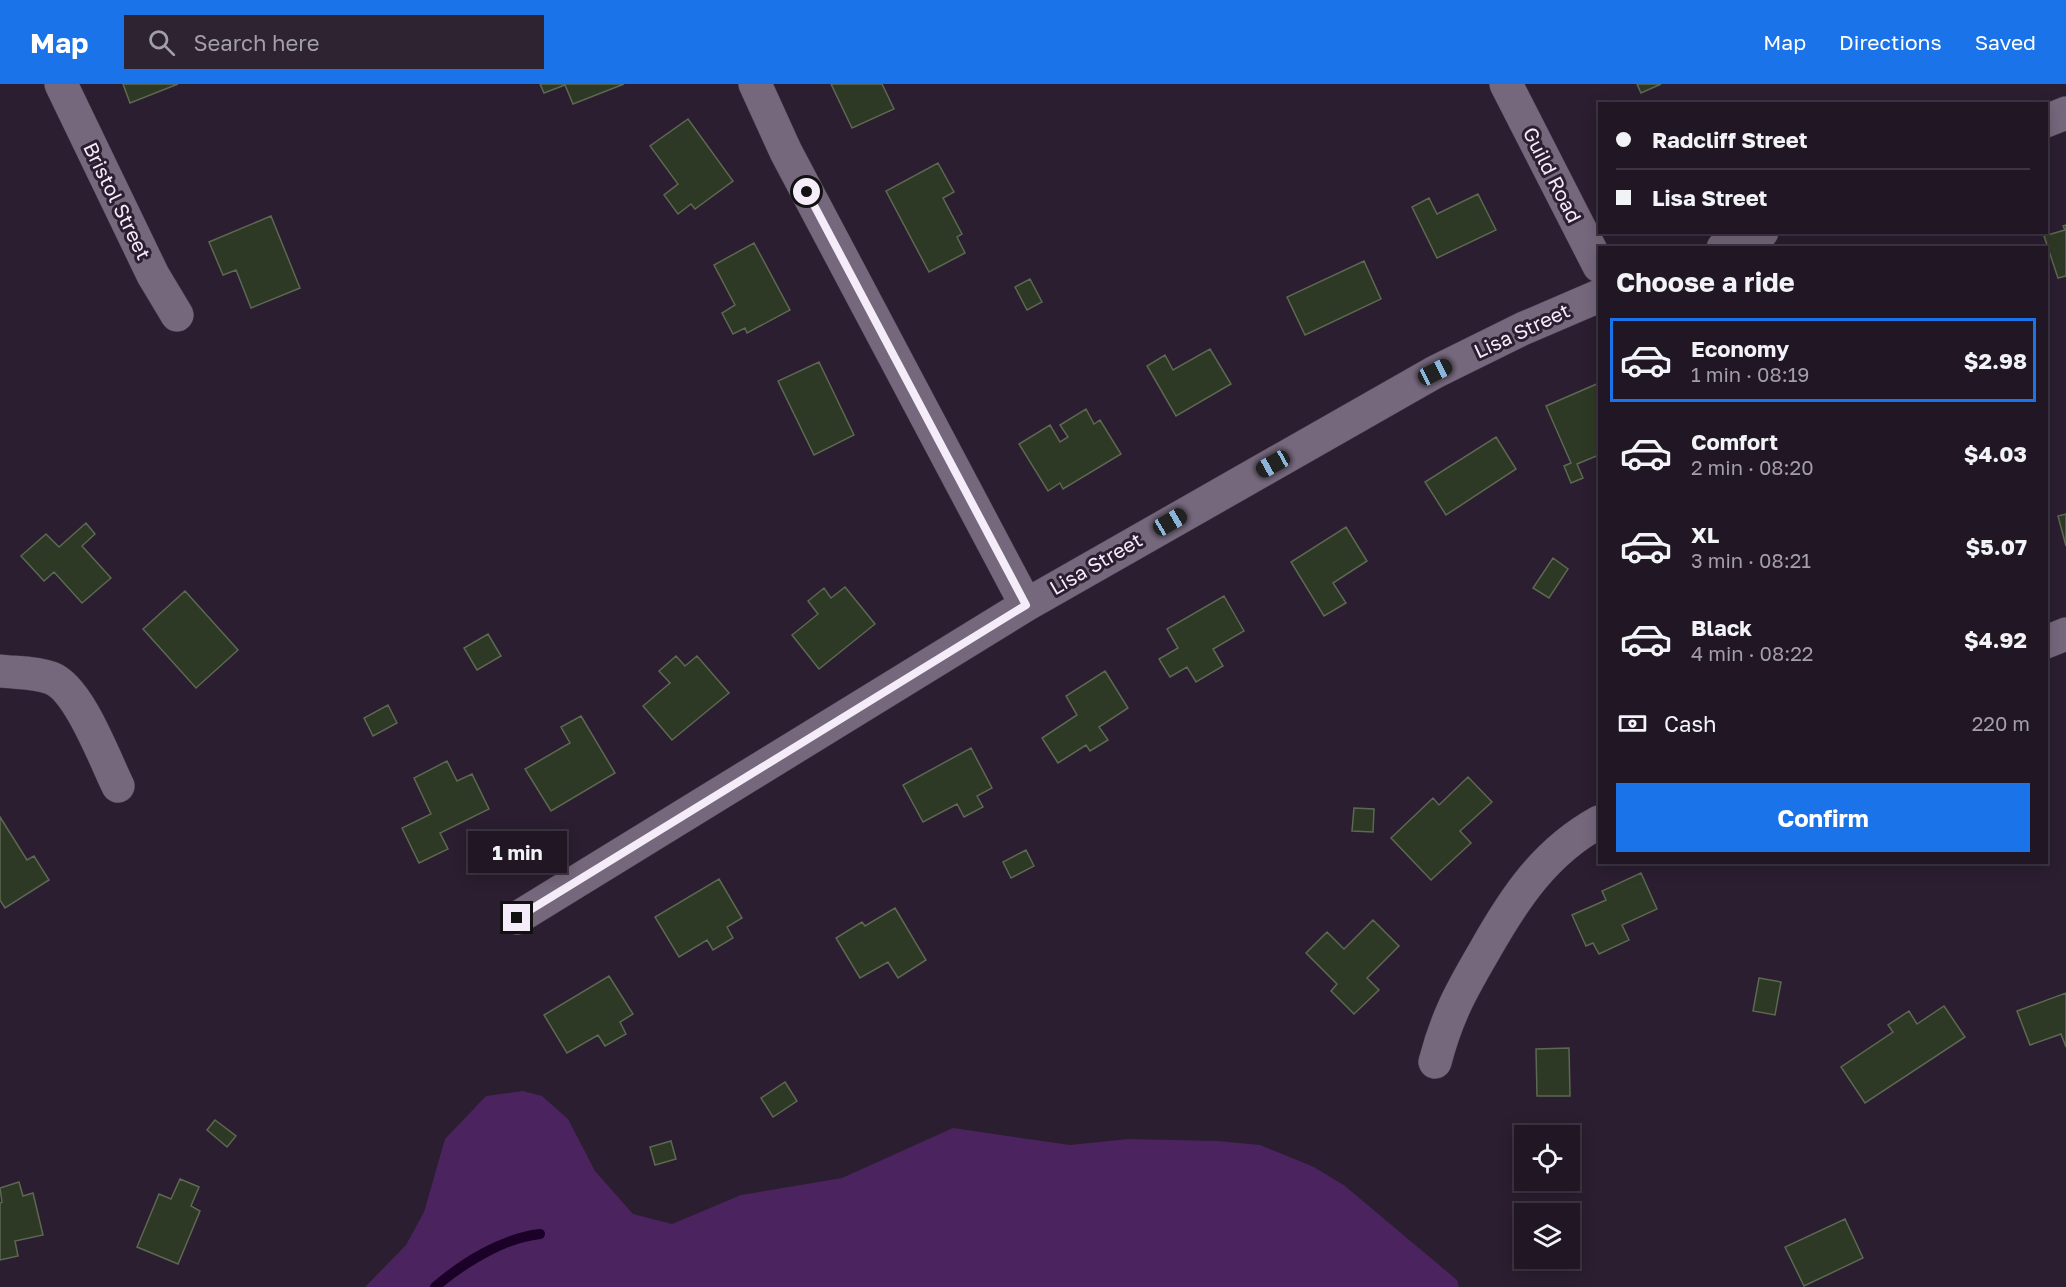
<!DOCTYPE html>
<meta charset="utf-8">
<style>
:root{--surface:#201624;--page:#2d2331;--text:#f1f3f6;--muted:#a29fa6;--line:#3d3541;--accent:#1a73e8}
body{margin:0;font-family:"Golos Text",sans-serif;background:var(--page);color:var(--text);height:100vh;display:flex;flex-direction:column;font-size:22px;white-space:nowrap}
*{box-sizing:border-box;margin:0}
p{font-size:20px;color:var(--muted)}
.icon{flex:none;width:33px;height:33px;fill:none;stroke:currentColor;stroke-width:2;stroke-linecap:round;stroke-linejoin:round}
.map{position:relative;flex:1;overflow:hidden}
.details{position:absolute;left:1598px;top:162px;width:450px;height:618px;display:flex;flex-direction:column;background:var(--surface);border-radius:0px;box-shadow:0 3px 15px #0003,0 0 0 2px var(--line)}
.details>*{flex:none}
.banner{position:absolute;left:1598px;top:18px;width:450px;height:132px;border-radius:0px;box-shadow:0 3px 15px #0003,0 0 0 2px var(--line);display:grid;align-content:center;height:132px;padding:0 18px;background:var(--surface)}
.tools{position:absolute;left:1514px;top:1041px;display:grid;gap:12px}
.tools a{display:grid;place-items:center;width:66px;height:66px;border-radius:0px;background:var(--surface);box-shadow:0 3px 15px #0003,0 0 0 2px var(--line);font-size:30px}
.end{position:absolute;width:27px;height:27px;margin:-14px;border:8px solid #f4ecf8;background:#111;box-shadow:0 0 0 3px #111}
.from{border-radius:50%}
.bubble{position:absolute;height:42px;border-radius:0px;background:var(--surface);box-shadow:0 3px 15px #0003,0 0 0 2px var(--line);font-size:20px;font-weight:700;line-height:42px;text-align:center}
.car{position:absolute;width:18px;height:36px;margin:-18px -9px;border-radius:8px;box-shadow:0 0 4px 2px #0007;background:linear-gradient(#222 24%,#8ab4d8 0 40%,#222 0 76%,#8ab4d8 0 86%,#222 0)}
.banner b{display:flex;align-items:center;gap:21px;height:57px;font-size:22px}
.banner b+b{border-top:2px solid var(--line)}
.banner i{width:15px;height:15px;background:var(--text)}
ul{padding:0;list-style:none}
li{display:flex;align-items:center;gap:18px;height:84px;margin:0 12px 9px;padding:0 6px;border:3px solid transparent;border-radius:0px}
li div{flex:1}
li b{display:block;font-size:22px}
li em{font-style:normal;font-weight:700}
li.on{border-color:var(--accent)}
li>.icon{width:54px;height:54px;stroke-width:1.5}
h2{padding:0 18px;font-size:27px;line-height:72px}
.pay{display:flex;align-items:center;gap:15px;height:66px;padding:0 18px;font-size:22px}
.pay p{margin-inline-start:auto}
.button{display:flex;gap:12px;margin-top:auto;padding:12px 18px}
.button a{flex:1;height:69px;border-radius:0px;background:var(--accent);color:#fff;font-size:24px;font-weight:700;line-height:69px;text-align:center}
header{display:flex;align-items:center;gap:36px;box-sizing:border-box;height:84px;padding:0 30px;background:var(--accent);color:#fff}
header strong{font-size:28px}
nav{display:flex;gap:33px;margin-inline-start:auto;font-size:21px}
.search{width:420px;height:54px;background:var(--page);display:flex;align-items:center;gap:15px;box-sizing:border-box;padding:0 21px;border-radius:0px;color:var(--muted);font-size:22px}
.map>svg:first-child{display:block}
.green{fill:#4b235e}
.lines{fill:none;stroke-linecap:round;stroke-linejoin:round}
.stream{stroke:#1b0027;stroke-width:10}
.building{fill:#2e3925;stroke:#5d6852;stroke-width:1.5}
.minor-casing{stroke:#443a49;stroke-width:34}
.minor{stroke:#75677c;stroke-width:33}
.route{stroke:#f4ecf8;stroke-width:8}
.labels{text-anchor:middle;stroke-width:6;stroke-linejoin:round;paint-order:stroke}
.street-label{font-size:20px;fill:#f4ecf8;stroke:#2a1e30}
</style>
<header>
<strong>Map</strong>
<div class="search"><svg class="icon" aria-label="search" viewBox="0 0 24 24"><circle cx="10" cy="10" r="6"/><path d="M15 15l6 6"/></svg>Search here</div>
<nav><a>Map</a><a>Directions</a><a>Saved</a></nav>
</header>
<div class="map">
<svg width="2066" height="1203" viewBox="0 0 2066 1203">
<rect width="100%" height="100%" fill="#2a1e30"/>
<path class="green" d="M523,1007L542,1012L568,1035L595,1087L633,1130L672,1140L741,1111L842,1094L953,1044L1070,1061L1128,1055L1218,1057L1260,1061L1314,1083L1345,1102L1457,1196L1459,1203H365L406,1161L424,1128L445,1055L486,1012Z"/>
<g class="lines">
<path class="stream" d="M435,1203C463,1179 503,1154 540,1150"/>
</g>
<path class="building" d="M123,0H178L130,19Z
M540,0H624L573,20L565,1L544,9Z
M831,0H882L894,25L852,44Z
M1637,0H1661L1641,9Z
M688,35L733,97L695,125L691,120L678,130L664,111L678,100L650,62Z
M938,79L954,108L943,114L962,150L957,153L965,169L929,188L886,107Z
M1478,110L1496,146L1437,174L1412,123L1429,114L1437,130Z
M271,132L300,204L251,224L236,186L223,191L209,158Z
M2066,141V192L2058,194L2044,152L2065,146L2063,142Z
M754,159L790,226L747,249L745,244L733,250L722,229L735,221L714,181Z
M1364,177L1381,215L1305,251L1287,213Z
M1030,195L1042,218L1027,226L1015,203Z
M1210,265L1231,300L1176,332L1147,282L1165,271L1173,286Z
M819,278L854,351L814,371L778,297Z
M1599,299V371L1577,380L1583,394L1571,399L1564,382L1571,379L1546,322Z
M1086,325L1094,340L1100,336L1121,370L1063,405L1060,399L1048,407L1019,360L1050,341L1060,358L1068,353L1060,341Z
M1496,353L1516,385L1446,431L1425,398Z
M2066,430V462L2058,432Z
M86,439L95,450L82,462L111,494L82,519L54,488L44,497L21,472L46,450L59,463Z
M1346,443L1367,477L1333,499L1346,519L1324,532L1291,478Z
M1553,474L1568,485L1549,514L1533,504Z
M845,503L875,540L819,585L792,551L818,530L808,517L824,504L831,514Z
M185,507L238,566L196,604L143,545Z
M1224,512L1244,547L1213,565L1223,582L1196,598L1187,583L1170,593L1159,575L1178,564L1167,545Z
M488,550L501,572L477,586L464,564Z
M676,572L685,582L697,572L729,609L672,656L643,622L670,599L659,587Z
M1105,587L1128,624L1099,643L1108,656L1090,667L1086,661L1058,679L1042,654L1077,631L1066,612Z
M388,621L397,639L373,652L364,634Z
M581,632L615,689L551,727L525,685L570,659L561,643Z
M971,664L992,704L977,712L983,723L964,733L957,720L923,738L903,701Z
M447,677L457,697L472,690L489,725L440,749L448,765L419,779L402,744L431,730L414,694Z
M1468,693L1492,718L1460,747L1471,759L1431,796L1391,754L1433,714L1439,721Z
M1354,724L1374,725L1373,748L1352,747Z
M0,733L27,776L34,772L49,796L5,824L0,816Z
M1026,766L1034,782L1011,794L1003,778Z
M1641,789L1657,825L1622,841L1629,856L1599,870L1593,859L1586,862L1572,831L1606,816L1602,807Z
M719,795L742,834L727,843L733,854L713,866L707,856L679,873L655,833Z
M895,824L926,876L898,894L888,878L860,894L836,854L862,838L865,842Z
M1373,836L1399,862L1367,894L1379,906L1354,930L1331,907L1337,900L1306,869L1327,848L1344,865Z
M609,892L633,930L620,938L626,950L605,962L598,951L567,969L544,931Z
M1759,894L1781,898L1775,931L1753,927Z
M2066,909V963L2061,950L2030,961L2017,927Z
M1944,922L1965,953L1865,1019L1841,983L1893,948L1888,941L1909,927L1917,940Z
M1569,964L1570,1012H1537L1536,965Z
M785,998L797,1017L773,1033L761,1014Z
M215,1036L236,1052L227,1063L207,1046Z
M671,1057L676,1075L655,1081L650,1063Z
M180,1095L199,1103L191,1122L200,1127L178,1180L137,1163L159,1110L171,1115Z
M19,1098L23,1112L33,1109L43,1151L15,1157L18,1172L0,1176V1119L2,1118L0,1104Z
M1845,1135L1863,1174L1804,1202L1785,1163Z"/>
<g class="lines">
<g class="minor-casing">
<path id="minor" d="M61,0L153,191L177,231
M755,0L786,68L1026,521
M1506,0L1599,182
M2046,37L2066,29
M1723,164L1762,148
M2046,558L2066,550
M0,587C16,589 35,588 51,594C79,604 105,676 118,702
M517,834L1026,521L1435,288L1522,245L1599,212
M1435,978C1447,932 1461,907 1485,866C1515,813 1545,768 1599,738"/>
</g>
<use href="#minor" class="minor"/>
</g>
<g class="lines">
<path class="route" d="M517,834L1026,521L807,108"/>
</g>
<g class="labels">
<g class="street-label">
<text transform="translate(1552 91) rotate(63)" y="7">Guild Road</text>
<text transform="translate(117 117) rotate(64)" y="7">Bristol Street</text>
<text transform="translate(1522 247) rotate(-25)" y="7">Lisa Street</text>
<text transform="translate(1096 480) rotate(-30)" y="7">Lisa Street</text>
</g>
</g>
</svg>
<div class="tools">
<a><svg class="icon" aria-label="locate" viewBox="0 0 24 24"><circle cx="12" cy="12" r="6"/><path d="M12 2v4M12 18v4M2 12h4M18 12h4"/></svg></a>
<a><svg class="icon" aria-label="layers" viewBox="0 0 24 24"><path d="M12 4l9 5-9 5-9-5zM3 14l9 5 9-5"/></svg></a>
</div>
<i class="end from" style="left:807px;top:108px"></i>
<i class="end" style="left:517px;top:834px"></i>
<div class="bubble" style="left:468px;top:747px;width:99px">1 min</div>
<i class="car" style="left:1435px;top:288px;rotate:63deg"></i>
<i class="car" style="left:1273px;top:380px;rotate:241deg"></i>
<i class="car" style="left:1170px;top:438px;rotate:60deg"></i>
<div class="banner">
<b><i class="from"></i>Radcliff Street</b>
<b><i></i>Lisa Street</b>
</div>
<section class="details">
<h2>Choose a ride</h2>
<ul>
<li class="on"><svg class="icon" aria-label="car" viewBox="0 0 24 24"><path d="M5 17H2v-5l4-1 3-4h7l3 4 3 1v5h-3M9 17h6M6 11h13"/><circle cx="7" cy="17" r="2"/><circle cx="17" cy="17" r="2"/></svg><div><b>Economy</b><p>1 min · 08:19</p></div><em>$2.98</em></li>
<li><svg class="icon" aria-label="car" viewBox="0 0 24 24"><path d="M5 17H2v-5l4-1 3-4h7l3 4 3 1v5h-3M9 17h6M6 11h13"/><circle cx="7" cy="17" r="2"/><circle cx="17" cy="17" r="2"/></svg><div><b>Comfort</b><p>2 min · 08:20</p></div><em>$4.03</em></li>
<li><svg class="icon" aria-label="car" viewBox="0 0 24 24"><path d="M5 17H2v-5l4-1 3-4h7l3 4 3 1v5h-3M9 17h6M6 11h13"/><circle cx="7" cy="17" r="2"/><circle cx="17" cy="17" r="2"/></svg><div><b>XL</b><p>3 min · 08:21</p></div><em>$5.07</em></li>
<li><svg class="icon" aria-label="car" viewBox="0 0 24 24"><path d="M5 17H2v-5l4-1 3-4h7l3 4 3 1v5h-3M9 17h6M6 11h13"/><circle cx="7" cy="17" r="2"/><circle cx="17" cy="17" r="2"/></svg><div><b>Black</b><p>4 min · 08:22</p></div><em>$4.92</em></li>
</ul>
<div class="pay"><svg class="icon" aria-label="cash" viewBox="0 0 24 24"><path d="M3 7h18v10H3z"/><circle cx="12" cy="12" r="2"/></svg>Cash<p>220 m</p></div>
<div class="button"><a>Confirm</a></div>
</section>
</div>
